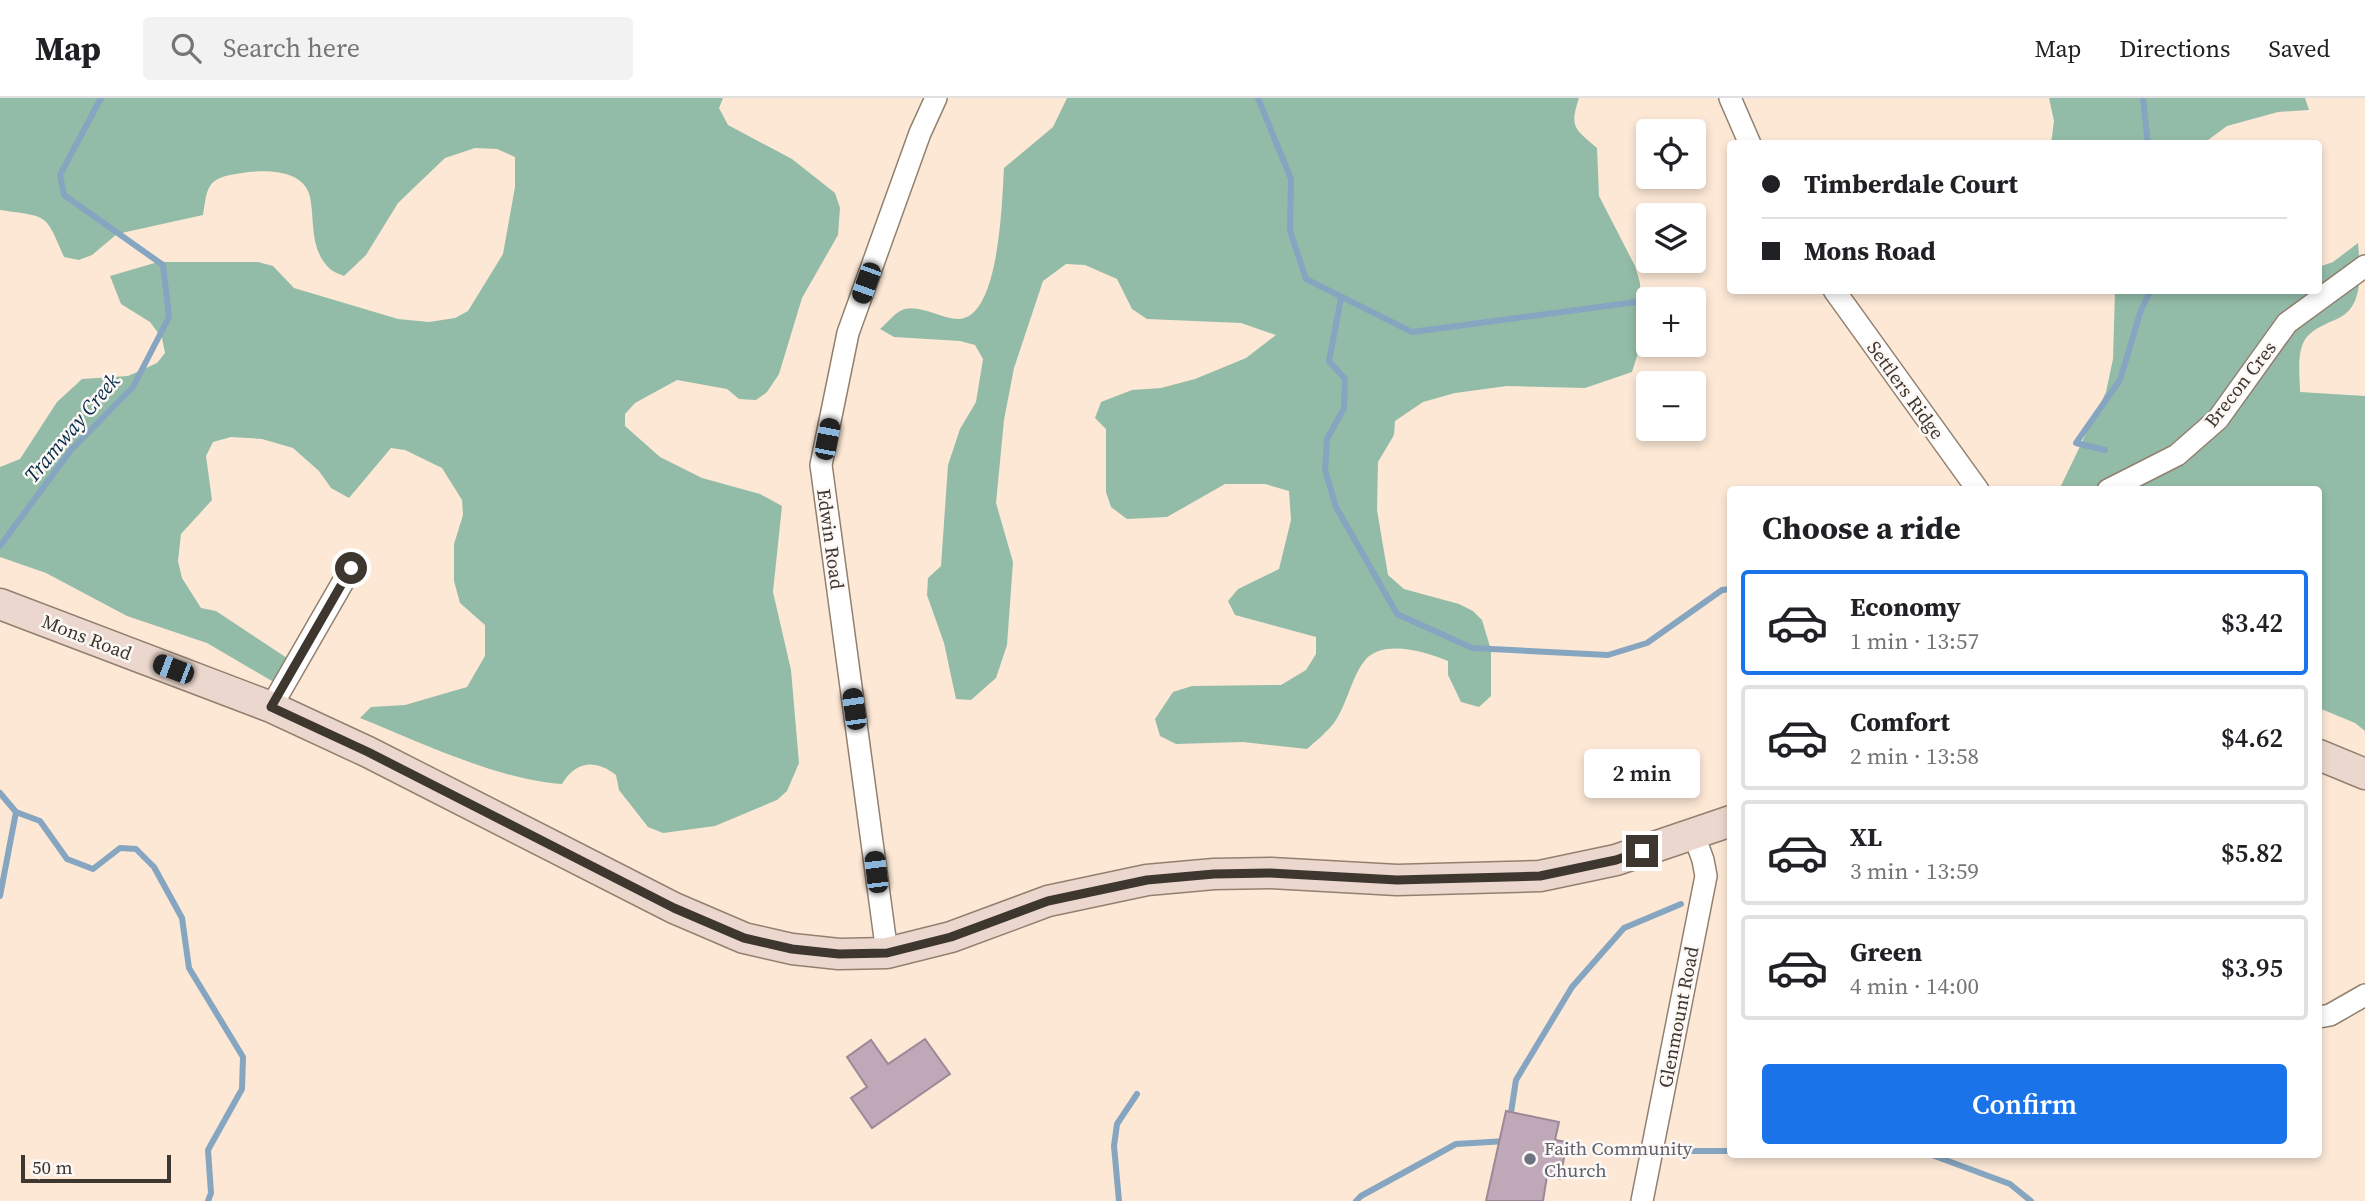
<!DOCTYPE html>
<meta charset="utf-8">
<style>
:root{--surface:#fff;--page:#f2f2f2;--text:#202124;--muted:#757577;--line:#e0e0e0;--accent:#1a73e8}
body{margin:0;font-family:"Source Serif 4",serif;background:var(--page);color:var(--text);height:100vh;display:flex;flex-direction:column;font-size:26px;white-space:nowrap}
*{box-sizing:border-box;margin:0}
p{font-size:23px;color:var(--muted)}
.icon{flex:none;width:38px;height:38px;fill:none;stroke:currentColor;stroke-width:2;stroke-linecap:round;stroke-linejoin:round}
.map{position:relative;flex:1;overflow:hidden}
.details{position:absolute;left:1727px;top:388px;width:595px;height:672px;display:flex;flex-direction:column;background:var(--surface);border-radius:7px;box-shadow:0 4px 10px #0003}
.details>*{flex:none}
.guide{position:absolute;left:1727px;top:42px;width:595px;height:154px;border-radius:7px;box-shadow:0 4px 10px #0003;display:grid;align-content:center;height:154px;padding:0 35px;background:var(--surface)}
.tools{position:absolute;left:1636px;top:21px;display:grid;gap:14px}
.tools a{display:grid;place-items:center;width:70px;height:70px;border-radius:7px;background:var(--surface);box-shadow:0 4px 10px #0003;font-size:35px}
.scale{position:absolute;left:21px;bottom:18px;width:150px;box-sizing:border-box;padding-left:7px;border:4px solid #3e372f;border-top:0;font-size:19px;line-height:24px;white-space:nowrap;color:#3e372f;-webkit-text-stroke:5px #fdf8f5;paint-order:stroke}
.end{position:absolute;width:32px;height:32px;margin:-16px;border:9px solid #3e372f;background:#fff;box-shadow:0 0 0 4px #fff}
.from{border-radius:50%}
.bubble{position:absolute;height:49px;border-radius:7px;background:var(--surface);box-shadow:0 4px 10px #0003;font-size:23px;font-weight:600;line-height:49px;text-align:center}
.car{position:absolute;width:21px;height:42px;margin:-21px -10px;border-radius:9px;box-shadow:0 0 5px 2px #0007;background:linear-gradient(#222 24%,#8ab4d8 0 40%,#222 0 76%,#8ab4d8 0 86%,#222 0)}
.guide b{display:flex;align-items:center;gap:24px;height:66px;font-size:26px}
.guide b+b{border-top:2px solid var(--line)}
.guide i{width:18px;height:18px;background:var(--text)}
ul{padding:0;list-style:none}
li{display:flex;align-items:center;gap:21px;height:105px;margin:0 14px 10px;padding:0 21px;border:4px solid var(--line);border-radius:7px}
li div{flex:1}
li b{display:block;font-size:26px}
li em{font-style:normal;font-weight:600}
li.selected{border-color:var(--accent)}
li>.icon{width:63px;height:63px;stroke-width:1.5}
h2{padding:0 35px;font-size:32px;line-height:84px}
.primary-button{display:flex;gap:14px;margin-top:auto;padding:14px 35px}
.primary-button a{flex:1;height:80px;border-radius:7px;background:var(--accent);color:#fff;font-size:28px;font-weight:600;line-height:80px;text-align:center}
header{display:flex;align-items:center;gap:42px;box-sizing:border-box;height:98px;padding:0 35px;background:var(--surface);border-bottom:2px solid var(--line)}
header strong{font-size:33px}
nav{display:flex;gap:38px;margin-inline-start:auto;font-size:24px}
.search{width:490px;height:63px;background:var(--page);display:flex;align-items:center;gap:18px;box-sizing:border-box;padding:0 24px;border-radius:7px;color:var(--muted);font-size:26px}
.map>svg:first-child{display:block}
.forest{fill:#93bca8}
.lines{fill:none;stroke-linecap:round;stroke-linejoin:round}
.stream{stroke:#85a5c0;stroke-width:6}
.building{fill:#bfa9b9;stroke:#9d8897;stroke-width:2}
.street-casing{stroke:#92806f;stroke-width:24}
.secondary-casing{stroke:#92806f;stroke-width:33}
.street{stroke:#fff;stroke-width:21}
.secondary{stroke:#ebd7cd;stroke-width:30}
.route{stroke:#3e372f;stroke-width:9}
.worship-dot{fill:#6b7280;stroke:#fdf8f5;stroke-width:2.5}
.labels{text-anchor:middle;stroke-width:5;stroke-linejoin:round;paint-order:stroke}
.street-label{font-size:19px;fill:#3e372f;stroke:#fdf8f5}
.worship-label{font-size:19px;fill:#5b616d;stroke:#fdf8f5;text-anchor:start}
.water-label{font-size:21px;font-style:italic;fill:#022c47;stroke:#fdf8f5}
</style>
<header>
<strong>Map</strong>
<div class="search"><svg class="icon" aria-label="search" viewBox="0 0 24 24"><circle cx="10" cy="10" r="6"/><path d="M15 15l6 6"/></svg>Search here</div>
<nav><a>Map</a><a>Directions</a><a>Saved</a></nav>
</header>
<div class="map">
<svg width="2365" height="1103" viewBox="0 0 2365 1103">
<rect width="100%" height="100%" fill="#fce8d5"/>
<path class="forest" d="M0,0H723L719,10L728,27L792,61L835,95L840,110L838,137L802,200L779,276L767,294L756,302L739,301L727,291L677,282L635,305L625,316V328L660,359L702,380L760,396L782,408L773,494L791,572L799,665L787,693L777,702L715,728L663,735L648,729L619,692L616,677C595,661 576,663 562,686C498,682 420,644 360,620L371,609L405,607L467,589L485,558V527L460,505L454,483V446L463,417L462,402L442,370L405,352L391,350L349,400L331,390L319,373L293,350L262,341L231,339L213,344L206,358L212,402L181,436L178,463L182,480L201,510L216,513L290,562L277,586L207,545L127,518L46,475L0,459V369L20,361L57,304L82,281L128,278L157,265L165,255L162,240L150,224L121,206L110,178L158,164H258L273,168L294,190L398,221L429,224L455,220L468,213L503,156L515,89V59L497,51L475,50L445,60L398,105L366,157L344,178C340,176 333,174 330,171C309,151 315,124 310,99C303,67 254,72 230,77C205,82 207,95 203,117L117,136L92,157L79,162L64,159C45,114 48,119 0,112Z
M1067,0H1579C1569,30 1575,31 1597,50L1599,98L1635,168L1640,185L1641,245L1632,274L1585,290L1507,288L1455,295L1423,304L1395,323L1394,337L1378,364L1377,412L1388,477L1404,491L1459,506L1473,513L1482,522L1491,552V598L1479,609L1461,604L1448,577V563C1427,554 1385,541 1366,561C1352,577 1347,607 1334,625C1327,634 1316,643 1307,651L1243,644L1176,646L1160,638L1155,621L1173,594L1192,588L1281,587L1306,572L1316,556V539L1235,517L1228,503L1238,491L1279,471L1291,422L1289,393L1265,386H1225L1167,419L1127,421L1111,409L1106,394V331L1095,320L1101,304L1132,292L1161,290L1195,281L1246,260L1276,237L1241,225L1147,221L1132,211L1117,181L1085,167L1066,166L1043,183L1014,270L1004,322L996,405L1013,464L1007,547L996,580L971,602L956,601L944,545L927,497L928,480L941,468L948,367L960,331L976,304L983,261L975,247L960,243L894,239L880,231C886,226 893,217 900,213C917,204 940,221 958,221C1000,221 1002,101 1004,70L1053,29Z
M2049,0H2305L2309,12L2278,14L2227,28L2204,45L2051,46L2054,23Z
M2358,145C2360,169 2365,208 2339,220C2328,225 2314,230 2306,240C2296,254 2300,278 2300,294L2365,298V633L2355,625L2319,610V392H2059L2106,294L2113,261L2115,193L2319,192V169L2333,164Z"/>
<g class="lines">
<path class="stream" d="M1258,0L1291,81L1290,133L1306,181L1412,234L1636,204
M2143,0L2148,46
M1341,200L1329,263L1345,281L1344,310L1327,341L1325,372L1336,409L1397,516L1472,550L1608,557L1647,545L1722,492L1731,491
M2105,352L2076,345L2120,282L2141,212L2151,192
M0,448L71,352L133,289L169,219L163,167L64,97L60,77L101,0
M0,695L16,714L40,723L67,761L93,771L120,750L136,751L154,769L182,820L189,870L243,959L242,991L208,1052L211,1095L208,1103
M0,798L16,714
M1510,1021L1516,982L1572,889L1624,830L1681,806
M1686,1053H1731
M1932,1057L2010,1086L2031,1103
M1119,1103L1114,1048L1117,1026L1137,996
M1356,1103L1361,1098L1456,1046L1506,1043"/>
</g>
<path class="building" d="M925,941L950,976L872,1030L851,1000L867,989L847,959L871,942L888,966Z
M1506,1013L1559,1024L1555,1042L1567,1044L1560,1081L1547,1078L1543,1103H1486Z"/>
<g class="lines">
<g class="street-casing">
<path id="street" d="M1730,0L1750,46
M1834,192L1978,392
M2108,392L2177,357L2218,321L2287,225L2365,168
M271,609L351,470
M887,855L821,367L848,235L920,35L936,0
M2319,919L2330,917L2365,897
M1642,1103L1706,778L1703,762L1694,737"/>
</g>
<g class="secondary-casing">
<path id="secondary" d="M0,506L271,609L368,654L674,810L744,840L792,851L839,856L887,855L951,839L1048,803L1147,782L1214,776L1271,775L1397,782L1540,778L1616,762L1731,723
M2319,657L2365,676"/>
</g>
<use href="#street" class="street"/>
<use href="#secondary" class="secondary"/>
</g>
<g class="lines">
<path class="route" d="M351,470L271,609L368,654L674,810L744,840L792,851L839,856L887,855L951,839L1048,803L1147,782L1214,776L1270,775L1397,782L1540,778L1616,762L1642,753"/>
</g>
<circle class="worship-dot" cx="1530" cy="1061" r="7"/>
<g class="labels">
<g class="street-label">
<text transform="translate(2240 286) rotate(-52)" y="7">Brecon Cres</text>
<text transform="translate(1906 292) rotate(54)" y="7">Settlers Ridge</text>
<text transform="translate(831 441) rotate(82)" y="7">Edwin Road</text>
<text transform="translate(87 539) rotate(21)" y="7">Mons Road</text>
<text transform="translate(1678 919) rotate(-79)" y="7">Glenmount Road</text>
</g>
<g class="worship-label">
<text x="1544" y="1057">Faith Community<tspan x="1544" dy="22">Church</tspan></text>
</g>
<g class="water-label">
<text transform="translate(72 330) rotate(-50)" y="7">Tramway Creek</text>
</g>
</g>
</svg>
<div class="tools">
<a><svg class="icon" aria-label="locate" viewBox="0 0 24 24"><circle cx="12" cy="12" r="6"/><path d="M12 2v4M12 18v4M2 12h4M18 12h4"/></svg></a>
<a><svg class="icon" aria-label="layers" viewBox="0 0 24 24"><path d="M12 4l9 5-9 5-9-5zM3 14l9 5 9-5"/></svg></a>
<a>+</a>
<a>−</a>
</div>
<div class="scale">50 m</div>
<i class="end from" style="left:351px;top:470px"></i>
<i class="end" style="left:1642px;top:753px"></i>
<div class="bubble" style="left:1584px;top:651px;width:116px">2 min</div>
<i class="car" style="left:866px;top:185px;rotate:200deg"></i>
<i class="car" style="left:827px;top:341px;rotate:11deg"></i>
<i class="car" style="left:173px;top:571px;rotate:291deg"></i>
<i class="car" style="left:854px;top:611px;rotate:352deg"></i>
<i class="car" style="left:876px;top:774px;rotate:353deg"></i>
<div class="guide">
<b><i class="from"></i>Timberdale Court</b>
<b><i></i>Mons Road</b>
</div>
<section class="details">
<h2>Choose a ride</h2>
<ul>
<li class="selected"><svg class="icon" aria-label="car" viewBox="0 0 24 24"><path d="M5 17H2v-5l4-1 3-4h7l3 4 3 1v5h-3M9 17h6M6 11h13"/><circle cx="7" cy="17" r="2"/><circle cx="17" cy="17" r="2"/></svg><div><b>Economy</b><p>1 min · 13:57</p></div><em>$3.42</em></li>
<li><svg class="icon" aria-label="car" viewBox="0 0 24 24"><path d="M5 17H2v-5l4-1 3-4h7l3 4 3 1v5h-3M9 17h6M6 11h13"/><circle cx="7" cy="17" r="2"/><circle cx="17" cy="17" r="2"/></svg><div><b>Comfort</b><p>2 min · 13:58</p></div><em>$4.62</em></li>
<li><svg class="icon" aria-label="car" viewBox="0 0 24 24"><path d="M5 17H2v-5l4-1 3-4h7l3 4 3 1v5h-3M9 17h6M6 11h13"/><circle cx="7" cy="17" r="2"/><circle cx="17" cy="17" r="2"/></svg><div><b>XL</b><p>3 min · 13:59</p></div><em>$5.82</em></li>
<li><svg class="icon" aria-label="car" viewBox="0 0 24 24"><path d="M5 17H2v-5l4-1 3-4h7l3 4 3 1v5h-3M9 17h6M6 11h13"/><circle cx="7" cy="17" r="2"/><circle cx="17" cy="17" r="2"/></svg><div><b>Green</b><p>4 min · 14:00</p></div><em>$3.95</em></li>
</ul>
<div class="primary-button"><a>Confirm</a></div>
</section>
</div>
